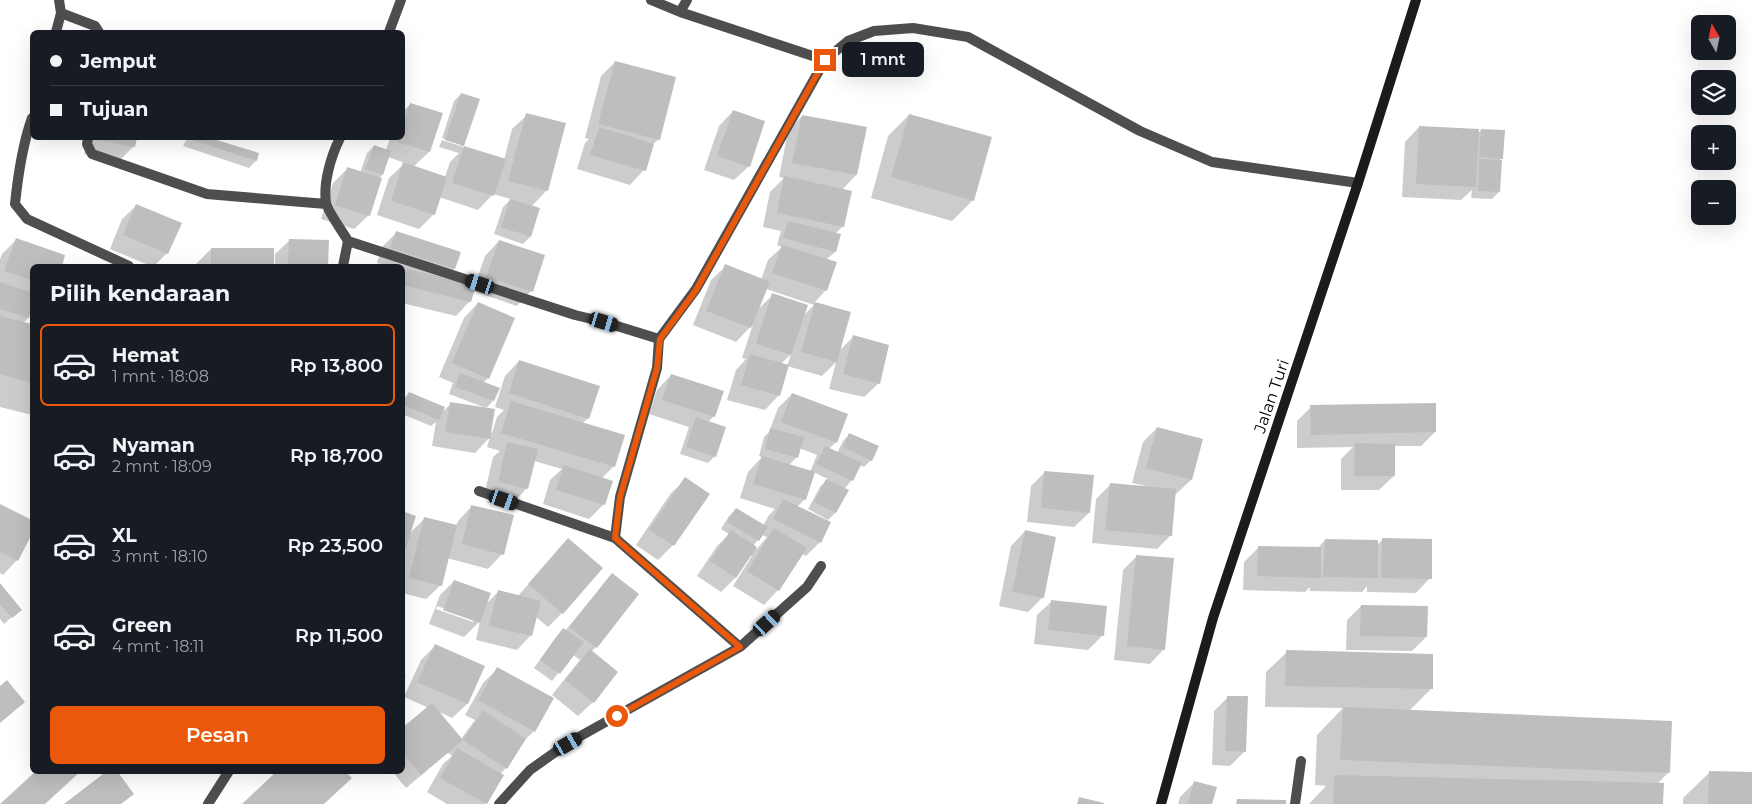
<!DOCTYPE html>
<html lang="id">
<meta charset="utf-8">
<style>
:root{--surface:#171b24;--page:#20242c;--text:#f1f3f6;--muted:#9ea1a6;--line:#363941;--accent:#ea580c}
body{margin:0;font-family:Montserrat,sans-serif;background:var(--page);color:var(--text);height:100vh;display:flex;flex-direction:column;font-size:19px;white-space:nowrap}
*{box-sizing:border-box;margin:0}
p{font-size:16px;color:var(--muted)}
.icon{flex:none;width:28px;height:28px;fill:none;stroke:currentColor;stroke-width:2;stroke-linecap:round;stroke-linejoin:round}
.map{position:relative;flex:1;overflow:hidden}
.drawer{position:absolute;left:30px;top:264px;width:375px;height:510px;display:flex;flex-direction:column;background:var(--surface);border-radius:8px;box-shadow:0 5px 20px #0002}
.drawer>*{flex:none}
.guide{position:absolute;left:30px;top:30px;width:375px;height:110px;border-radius:8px;box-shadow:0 5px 20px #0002;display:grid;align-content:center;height:110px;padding:0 20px;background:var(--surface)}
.needle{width:32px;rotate:351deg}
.tools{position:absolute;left:1691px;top:15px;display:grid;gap:10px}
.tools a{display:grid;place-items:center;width:45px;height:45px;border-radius:8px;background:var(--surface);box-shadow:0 5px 20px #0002;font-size:25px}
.end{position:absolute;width:22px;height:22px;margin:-11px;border:6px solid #ea580c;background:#fff;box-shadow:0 0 0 2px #fff}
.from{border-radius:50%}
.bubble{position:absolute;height:35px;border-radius:8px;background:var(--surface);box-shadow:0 5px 20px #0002;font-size:16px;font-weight:600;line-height:35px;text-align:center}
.car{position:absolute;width:15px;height:30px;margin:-15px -8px;border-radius:6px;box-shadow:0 0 4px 1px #0007;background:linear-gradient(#222 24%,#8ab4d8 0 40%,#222 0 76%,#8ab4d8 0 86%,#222 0)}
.guide b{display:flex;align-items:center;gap:18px;height:48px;font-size:19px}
.guide b+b{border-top:1px solid var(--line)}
.guide i{width:12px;height:12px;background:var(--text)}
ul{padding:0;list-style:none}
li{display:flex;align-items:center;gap:15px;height:82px;margin:0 10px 8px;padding:0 10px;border:2px solid transparent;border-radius:8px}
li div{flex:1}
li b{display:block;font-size:19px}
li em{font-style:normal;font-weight:600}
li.selected{border-color:var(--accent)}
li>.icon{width:45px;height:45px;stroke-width:1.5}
h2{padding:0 20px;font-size:22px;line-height:60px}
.cta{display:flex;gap:10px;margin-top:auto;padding:10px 20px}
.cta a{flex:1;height:58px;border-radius:8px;background:var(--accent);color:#fff;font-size:20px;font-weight:600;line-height:58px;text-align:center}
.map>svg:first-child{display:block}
.shadow{fill:#0003;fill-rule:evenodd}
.building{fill:#bebebe}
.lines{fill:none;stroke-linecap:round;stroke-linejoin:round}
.lane{stroke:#4e4e4e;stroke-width:10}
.street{stroke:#4e4e4e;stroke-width:10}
.secondary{stroke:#1b1b1b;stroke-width:10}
.route{stroke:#ea580c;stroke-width:6}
.labels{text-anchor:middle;stroke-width:4;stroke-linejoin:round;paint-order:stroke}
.street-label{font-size:16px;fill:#000;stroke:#fff}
</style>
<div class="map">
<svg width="1752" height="804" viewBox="0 0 1752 804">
<rect width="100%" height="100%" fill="#fff"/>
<path class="shadow" d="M615,62L659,139L652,145L644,170L630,185L577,169L585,143L589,139L585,138L601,76Z
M461,94L478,100L462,147L504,160L512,129L527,115L547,190L531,207L530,237L523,244L494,234L503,207L511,199L493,194L478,210L439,197L434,214L419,229L377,215L389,178L405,163L388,157L382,175L378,179L369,215L354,229L321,219L333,183L347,169L360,173L367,153L374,146L386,150L390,138H402V112L411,104L429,152L413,167L445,177L450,162L459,153L439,147L442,140L461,146V144L442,138L454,101Z
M733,111L749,166L734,180L704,170L719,126Z
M909,115L973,200L952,221L871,198L888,136Z
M802,116L856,175L842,190L843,226L835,234V252L826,260V290L814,303L850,313L839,351L853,337L879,383L864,397L829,389L836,362L822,376L787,366L779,395L765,410L727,400L736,370L746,359L742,358L753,324L736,342L693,325L711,280L726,266L761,280L768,260L782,247L777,245L781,231L763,227L770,192L784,178L779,177L788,131ZM766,289L814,305L803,316L773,295L757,310ZM791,354L787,366L781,364Z
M1419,127L1478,133L1481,130L1502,158L1498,162L1499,192L1492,199L1471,198L1472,190L1461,200L1402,197L1405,142Z
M87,138H135L134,146L119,161L84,154Z
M187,138H206L258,154L256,161L249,168L183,146Z
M137,205L167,253L154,266H151L110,249L122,219Z
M397,232L460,253L454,269L444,279L474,287L485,256L499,241L531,291L517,306L473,291L470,301L456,316L402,303V266H388L377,263L382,247Z
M16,240L64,256L60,266H32V303L28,318L23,323L32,325V415L0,407V259L2,254Z
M290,240L328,242L327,266H194L211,249L275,264V254Z
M478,303L488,378L483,383L493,401L486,408L449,394L453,383L439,377L464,318Z
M519,361L588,418L582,424L614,466L602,478L604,504L589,519L543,504L550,480L562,469L534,461L527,488L513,503L484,496L493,457L500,451L487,447L490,437L475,453L432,446L436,422L431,426L402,414V400L409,393L441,413L451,404L492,433L497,417L504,410L495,407L505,376Z
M671,375L714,416L708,422L715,456L708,463L680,454L689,427L649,414L657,390Z
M792,394L836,442L829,449L837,453L843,441L850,434L871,460L864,467L860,465L852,480L844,489L847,490L835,513L828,520L808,509L820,487L828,479L813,472L805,499L797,507L820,542L806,556L802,554L778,590L764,605L733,586L752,556L750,555L735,578L721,592L697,576L717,546L729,534L721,529L729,516L736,509L763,526L769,515L775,509L740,498L748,472L762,457L759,456L764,437L769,432L778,408ZM799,448L817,455L810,472L789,465L797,457ZM762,535L767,537L757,549L753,546Z
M1311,407L1435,432L1421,446H1394V476L1379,490H1341V459L1353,447L1297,448V421Z
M1157,428L1201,440L1191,480L1176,494H1175L1171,535L1157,549L1092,543L1096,499L1110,485L1147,486L1132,483L1143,442Z
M1045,472L1089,513L1074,527L1027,522L1031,486Z
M686,479L708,494L673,545L658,560L636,545L671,493Z
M0,505L32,521V531L17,560L3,575L0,573Z
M472,506L502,554L488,569L447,558L441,585L426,599L402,593V564L406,551H404L409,534L425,518L456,526L458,521Z
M1025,531L1043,597L1028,612L999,606L1011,546Z
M568,540L562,613L548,627L536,617L531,635L517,650L476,640L480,621L464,637L429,624L440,595L454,581L486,604L498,592L517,597ZM437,606L473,619V622L436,609Z
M1325,540L1377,545L1382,540L1430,578L1416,593L1367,592V586L1362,592L1310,591V587L1305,592L1243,590L1244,562L1258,548L1317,549Z
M1137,556L1164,649L1150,664L1114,660L1123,570Z
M612,574L596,647L591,652L617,672L593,702L578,716L552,695L580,660L573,655L552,681L534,668L556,637L563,630L565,631Z
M0,585L15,614L4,624L0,619Z
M1052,601L1103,635L1088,650L1034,644L1037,615Z
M1361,606L1426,637L1412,651L1346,650L1347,620Z
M435,646L483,667L467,704L452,718L437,711L461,739L475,720L465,715L483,683L497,669L534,731L524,741L506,768L500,774L502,776L486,804H447L427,792L443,764L452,756L448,753L406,788L392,771H402V730L429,708L404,697L421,660Z
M1287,652L1431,689L1409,711L1668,773L1657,784L1662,804H1309L1326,786L1315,785L1317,735L1343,708L1265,707L1266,672Z
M402,675L406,676L402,684Z
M1228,697L1245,751L1230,766L1212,765L1214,711Z
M1710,772L1752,774V804H1683V798Z
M1194,783L1211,804H1178L1180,797Z"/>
<path class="building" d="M615,61L676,77L660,140L598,124Z
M461,93L480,99L464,146L445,140Z
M410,103L443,113L430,152L397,142L399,138H402V126Z
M733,110L765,121L750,167L717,156Z
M526,113L566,123L548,191L508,181Z
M909,114L992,137L974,201L891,177Z
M802,115L867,127L857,175L792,163Z
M1419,126L1479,129L1476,187L1416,184Z
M599,127L654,144L646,171L590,155Z
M1481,129L1505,130L1503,159L1479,157Z
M98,138H137L135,147L98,140Z
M189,138H210L259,153L257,161L189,139Z
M374,145L391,151L383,175L365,169Z
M464,146L506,159L494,196L452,183Z
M1479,159L1502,160L1500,192L1478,191Z
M403,162L447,177L435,215L391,201Z
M347,167L382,178L370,216L335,205Z
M784,176L852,191L844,227L777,213Z
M510,199L540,208L531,237L501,227Z
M136,204L182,223L168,254L123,235Z
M788,221L841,234L836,252L783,238Z
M396,231L461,252L455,269L390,248Z
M16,238L65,255L62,266H32V280L4,271Z
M289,239L329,240L328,266H288Z
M499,240L545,255L533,292L486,277Z
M782,245L837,262L827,291L772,273Z
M211,248H274V266H211Z
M725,264L770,282L751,328L706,311Z
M402,268L476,285L471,302L402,285Z
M0,282L32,293V307L29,318L0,309Z
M772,293L808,305L791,355L756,344Z
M478,302L515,318L489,379L452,363Z
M815,302L851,312L837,362L801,352Z
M0,316L32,324V383L0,374Z
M853,335L889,345L880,384L843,374Z
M750,354L789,365L780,396L741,385Z
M519,360L600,386L589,419L509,393Z
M460,373L500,388L494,401L455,387Z
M671,374L724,391L715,417L662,400Z
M409,392L445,407L439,420L403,405Z
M792,393L848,414L837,443L781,422Z
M511,401L625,435L615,467L501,433Z
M450,402L495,409L490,439L445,432Z
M1436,403V432L1311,435L1310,405Z
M696,417L726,427L716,457L686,447Z
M1157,427L1203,439L1192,480L1146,468Z
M770,428L804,437L798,458L765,449Z
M849,433L879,446L872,461L843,447Z
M507,442L538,449L528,489L498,482Z
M1355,443L1395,444V476H1354Z
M825,446L862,463L853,481L816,464Z
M762,456L815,472L806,500L753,484Z
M564,465L613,481L605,505L556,490Z
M1044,471L1094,475L1090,513L1041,508Z
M685,477L710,494L674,546L649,530Z
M826,479L849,490L836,513L814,502Z
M1110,483L1176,489L1172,536L1105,530Z
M783,499L831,522L821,543L773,519Z
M0,504L32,520V534L18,561L0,552Z
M471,505L514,515L504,555L462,544Z
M736,508L768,527L759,541L727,522Z
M402,511L416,516L403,557H402Z
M424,517L457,525L442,586L409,578Z
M774,528L807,548L779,591L747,571Z
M731,530L757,547L736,578L710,561Z
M1025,530L1056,537L1044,598L1012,592Z
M568,538L603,568L563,614L528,584Z
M1382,538L1432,539V579L1381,578Z
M1325,539L1378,540V578L1323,577Z
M1258,546L1321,547V578L1257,576Z
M1136,555L1174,558L1165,650L1127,646Z
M612,573L639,594L597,648L569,627Z
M454,580L491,593L480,623L443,610Z
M0,583L22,610L12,618L0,604Z
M498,590L541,601L532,636L489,626Z
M1051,600L1107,606L1104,636L1048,630Z
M1361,605L1428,606L1427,637L1360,636Z
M563,628L584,642L560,674L540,660Z
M435,644L485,666L468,704L417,682Z
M590,649L618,672L594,703L565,680Z
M1286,650L1433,654V689L1285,686Z
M497,667L554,698L535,732L478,700Z
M7,680L25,702L0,723V686Z
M1227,696H1248L1246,752L1225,751Z
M432,703L463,740L421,775L402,753V728Z
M1343,707L1672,721L1670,773L1340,760Z
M483,710L526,739L507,769L463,740Z
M457,748L504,775L487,804L440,778Z
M36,771H81L45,804H0Z
M107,771H117L134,794L121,804H64Z
M277,771H345L352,778L324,804H242Z
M1709,771L1752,772V804H1708Z
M1334,775L1664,783L1663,804H1333Z
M1194,781L1217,787L1212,804H1188Z
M1079,797L1104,803V804H1077Z
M1237,799L1286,800V804H1236Z"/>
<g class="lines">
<path class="lane" d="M1295,804L1301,761"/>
<path class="street" d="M59,0L61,13L95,26L99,32
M651,0L680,12L825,60
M680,12L687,0
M56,32L61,13
M389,32L401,0
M32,118C22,146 18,175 15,204L27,219L129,266
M88,138L87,144L92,154L207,194L326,204
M340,138C331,156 323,183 326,203C328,212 343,232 348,241L343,266
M348,241L575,315L604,322L659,339L696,289L825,60L848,41L874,31L913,28L968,37L1140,131L1212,162L1358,183
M479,491L615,538L740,647
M615,538L620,497L657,368L659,339
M208,804L229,771
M499,804L530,770L568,743L740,647L807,587L821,566"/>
<path class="secondary" d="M1161,804L1213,618L1358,183L1416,0"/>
</g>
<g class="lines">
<path class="route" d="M617,716L740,647L615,538L620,497L657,368L660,339L696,290L825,60"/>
</g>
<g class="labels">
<g class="street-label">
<text transform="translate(1271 396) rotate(-71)" y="6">Jalan Turi</text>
</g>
</g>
</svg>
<div class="tools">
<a><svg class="needle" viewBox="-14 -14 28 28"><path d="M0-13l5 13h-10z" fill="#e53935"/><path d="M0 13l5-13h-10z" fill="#9ea1a6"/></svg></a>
<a><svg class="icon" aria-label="layers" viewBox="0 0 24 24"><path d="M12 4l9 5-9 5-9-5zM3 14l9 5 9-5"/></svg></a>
<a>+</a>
<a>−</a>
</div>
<i class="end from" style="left:617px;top:716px"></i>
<i class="end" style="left:825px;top:60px"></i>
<div class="bubble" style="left:842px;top:42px;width:82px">1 mnt</div>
<i class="car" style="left:480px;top:284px;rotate:288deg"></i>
<i class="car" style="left:604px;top:322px;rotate:107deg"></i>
<i class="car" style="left:504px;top:500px;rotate:109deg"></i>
<i class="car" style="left:767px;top:623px;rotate:48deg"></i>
<i class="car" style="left:568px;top:744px;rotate:60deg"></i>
<div class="guide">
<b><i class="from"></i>Jemput</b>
<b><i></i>Tujuan</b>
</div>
<section class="drawer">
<h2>Pilih kendaraan</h2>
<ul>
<li class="selected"><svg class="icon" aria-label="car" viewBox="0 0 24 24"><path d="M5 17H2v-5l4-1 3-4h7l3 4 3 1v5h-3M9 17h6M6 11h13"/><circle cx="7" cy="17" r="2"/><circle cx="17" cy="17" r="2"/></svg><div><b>Hemat</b><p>1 mnt · 18:08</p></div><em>Rp 13,800</em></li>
<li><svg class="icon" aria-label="car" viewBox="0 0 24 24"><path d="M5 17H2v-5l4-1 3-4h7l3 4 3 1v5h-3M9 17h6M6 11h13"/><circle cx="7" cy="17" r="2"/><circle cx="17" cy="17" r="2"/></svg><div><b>Nyaman</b><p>2 mnt · 18:09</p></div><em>Rp 18,700</em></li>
<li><svg class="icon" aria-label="car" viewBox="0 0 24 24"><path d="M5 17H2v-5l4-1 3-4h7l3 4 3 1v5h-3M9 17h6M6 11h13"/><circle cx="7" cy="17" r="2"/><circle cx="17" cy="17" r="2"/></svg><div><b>XL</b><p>3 mnt · 18:10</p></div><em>Rp 23,500</em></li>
<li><svg class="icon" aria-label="car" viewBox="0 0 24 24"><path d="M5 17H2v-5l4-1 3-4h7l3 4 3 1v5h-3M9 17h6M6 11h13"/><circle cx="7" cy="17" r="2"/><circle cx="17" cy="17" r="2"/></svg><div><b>Green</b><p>4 mnt · 18:11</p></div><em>Rp 11,500</em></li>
</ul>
<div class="cta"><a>Pesan</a></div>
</section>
</div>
